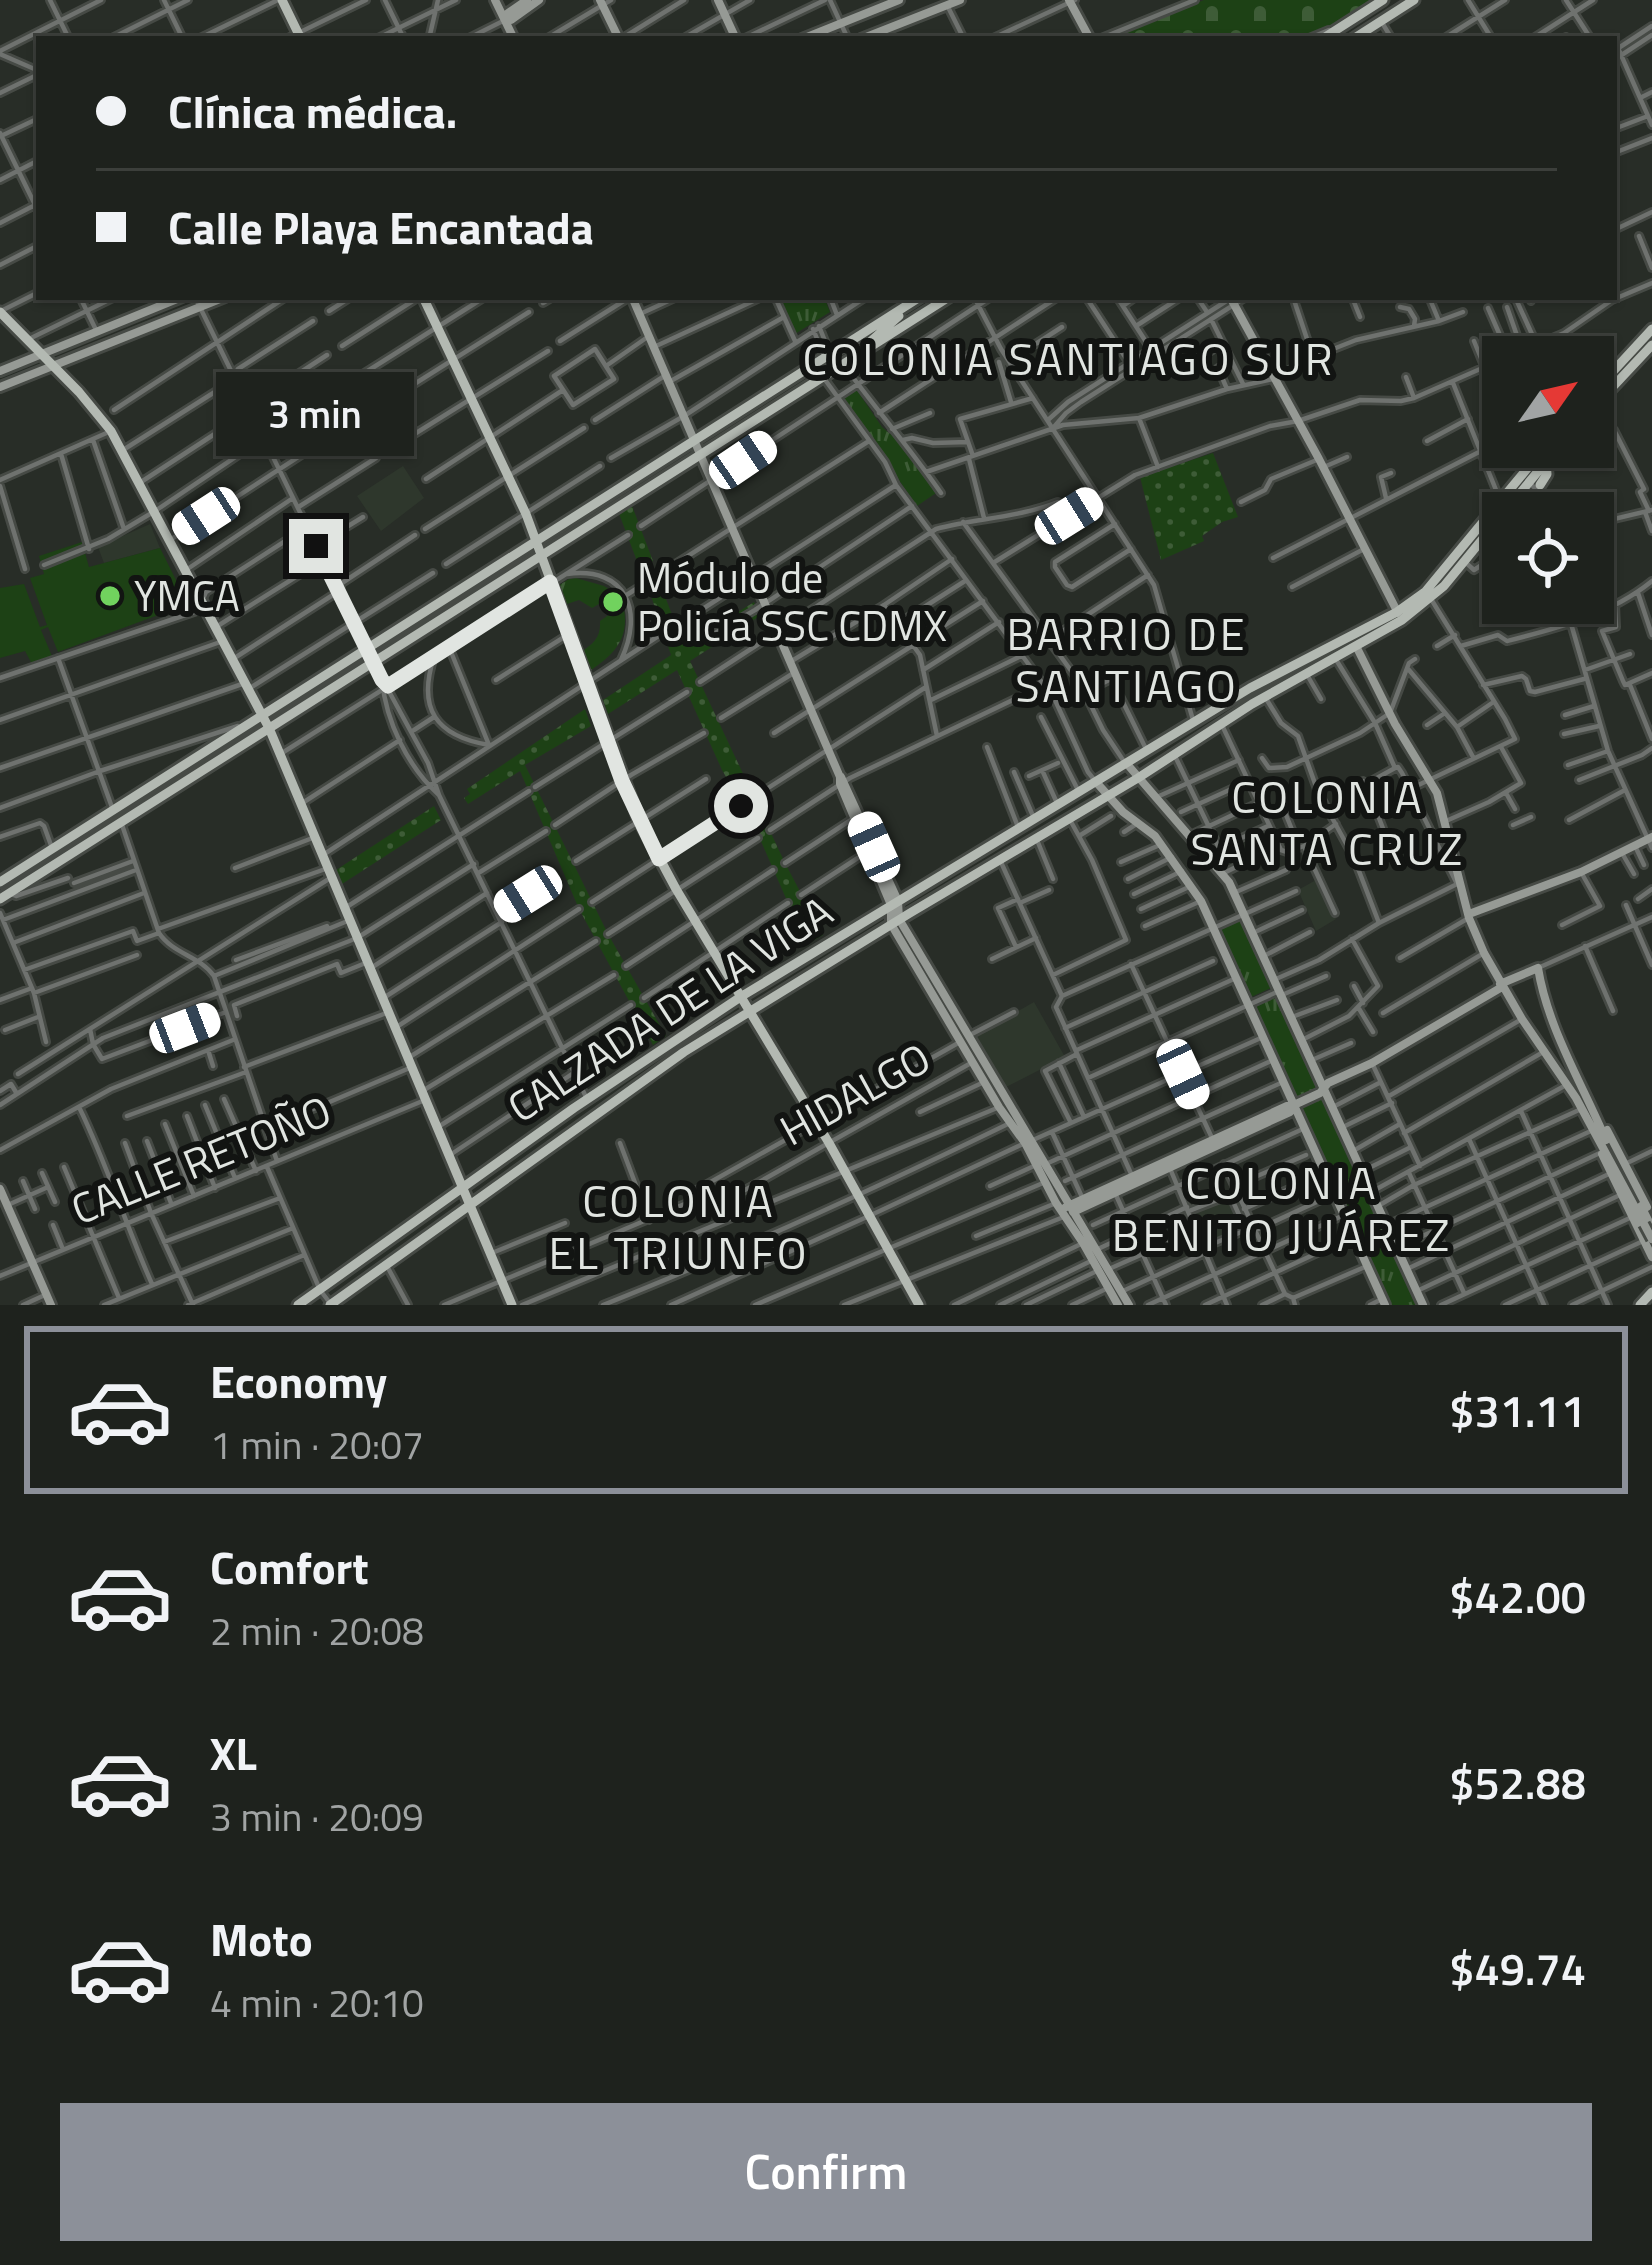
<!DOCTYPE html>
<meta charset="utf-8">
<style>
:root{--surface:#1e221d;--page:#2b2f2a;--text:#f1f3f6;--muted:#a1a4a4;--line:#3c3f3b;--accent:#8c9099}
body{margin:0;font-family:"Titillium Web",sans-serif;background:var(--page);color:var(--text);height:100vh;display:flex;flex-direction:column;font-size:45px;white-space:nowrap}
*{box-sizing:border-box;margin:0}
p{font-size:39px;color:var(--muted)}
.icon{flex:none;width:66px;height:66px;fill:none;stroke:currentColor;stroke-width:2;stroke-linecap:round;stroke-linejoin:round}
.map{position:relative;height:1305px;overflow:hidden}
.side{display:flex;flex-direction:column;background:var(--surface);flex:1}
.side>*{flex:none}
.guide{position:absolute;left:36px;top:36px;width:1581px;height:264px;border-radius:0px;box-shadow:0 3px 9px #0004,0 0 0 3px var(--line);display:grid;align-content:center;height:264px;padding:0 60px;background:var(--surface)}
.needle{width:78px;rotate:56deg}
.buttons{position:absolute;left:1482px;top:336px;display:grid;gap:24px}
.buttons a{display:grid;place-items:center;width:132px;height:132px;border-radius:0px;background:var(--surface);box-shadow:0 3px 9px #0004,0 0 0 3px var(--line);font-size:60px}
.end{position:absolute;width:54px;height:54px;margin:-27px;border:15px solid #e1e5e1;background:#111;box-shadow:0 0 0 6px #111}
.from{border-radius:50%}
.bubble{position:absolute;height:84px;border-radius:0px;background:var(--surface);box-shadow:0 3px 9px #0004,0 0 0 3px var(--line);font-size:39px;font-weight:600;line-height:84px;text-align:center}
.car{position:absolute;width:36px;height:72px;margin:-36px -18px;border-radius:15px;box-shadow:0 0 9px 3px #0007;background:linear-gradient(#fff 24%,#345 0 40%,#fff 0 76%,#345 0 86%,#fff 0)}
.guide b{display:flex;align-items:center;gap:42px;height:114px;font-size:45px}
.guide b+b{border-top:3px solid var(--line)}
.guide i{width:30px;height:30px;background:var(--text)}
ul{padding:21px 0 0;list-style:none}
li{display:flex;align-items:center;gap:36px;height:168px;margin:0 24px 18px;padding:0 36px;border:6px solid transparent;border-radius:0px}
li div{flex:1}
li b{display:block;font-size:45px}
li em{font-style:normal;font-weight:600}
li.current{border-color:var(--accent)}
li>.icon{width:108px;height:108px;stroke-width:1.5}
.primary-button{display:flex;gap:24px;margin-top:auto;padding:24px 60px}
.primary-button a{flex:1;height:138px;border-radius:0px;background:var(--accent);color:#fff;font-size:48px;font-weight:600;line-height:138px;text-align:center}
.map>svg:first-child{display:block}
.built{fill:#2e372c}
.grass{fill:url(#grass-dots)}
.cemetery{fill:url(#cemetery-stones)}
.park{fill:url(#park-tufts)}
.garden{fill:#1d4115}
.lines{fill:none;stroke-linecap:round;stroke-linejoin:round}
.street-casing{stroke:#464a45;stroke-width:10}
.secondary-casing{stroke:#464a45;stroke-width:14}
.primary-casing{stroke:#464a45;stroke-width:15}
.street{stroke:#6f726f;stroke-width:4.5}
.secondary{stroke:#969a95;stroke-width:8}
.primary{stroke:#b3b9b2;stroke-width:9}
.secondary-bridge-casing{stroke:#464a45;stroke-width:14;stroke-linecap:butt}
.secondary-bridge{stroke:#969a95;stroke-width:8}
.route{stroke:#e1e5e1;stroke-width:15}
.poi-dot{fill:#71d25e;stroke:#121412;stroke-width:4.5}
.labels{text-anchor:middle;stroke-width:12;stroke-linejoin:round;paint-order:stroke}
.poi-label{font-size:42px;fill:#e1e5e1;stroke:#121412;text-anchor:start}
.street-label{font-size:42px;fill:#e1e5e1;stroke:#121412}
.neighbourhood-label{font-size:45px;letter-spacing:3px;fill:#e1e5e1;stroke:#121412}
</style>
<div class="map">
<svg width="1652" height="1305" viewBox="0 0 1652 1305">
<defs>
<pattern id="grass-dots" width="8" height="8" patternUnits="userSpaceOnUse" patternTransform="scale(3)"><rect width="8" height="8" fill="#1d4115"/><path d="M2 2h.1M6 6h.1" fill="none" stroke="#3e5c37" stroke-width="1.8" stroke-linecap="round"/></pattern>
<pattern id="cemetery-stones" width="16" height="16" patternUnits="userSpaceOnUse" patternTransform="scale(3)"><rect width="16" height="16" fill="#1d4115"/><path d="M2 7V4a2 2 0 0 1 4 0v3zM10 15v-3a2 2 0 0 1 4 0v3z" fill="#3e5c37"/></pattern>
<pattern id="park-tufts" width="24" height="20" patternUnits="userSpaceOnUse" patternTransform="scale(3)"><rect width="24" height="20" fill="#1d4115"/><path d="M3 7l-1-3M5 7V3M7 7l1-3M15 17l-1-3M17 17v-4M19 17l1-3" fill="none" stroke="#3e5c37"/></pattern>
</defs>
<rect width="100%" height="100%" fill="#282d27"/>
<path class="built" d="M403,466L424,498L381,531L357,496Z
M150,524L160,548L104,563L98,547Z
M1316,880L1336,919L1316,931L1298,890Z
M1034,1002L1065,1057L1004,1088L974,1036Z
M1227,1197L1230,1199L1244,1227L1206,1244L1192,1213Z"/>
<path class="grass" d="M1213,453L1238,517L1222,522L1202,536L1204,541L1161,560L1140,477Z
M631,503L653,561L640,569L618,511Z
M661,586L684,646L754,602L760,616L690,661L785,863L823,935L809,943L788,903L753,823L722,770L677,670L608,714L603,700L671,655L650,593Z
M585,709L591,726L525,765L608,934L666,1036L653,1045L579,909L520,771L468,804L464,798L470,794L467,789Z
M434,806L441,820L342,884L336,870Z"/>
<path class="cemetery" d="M1204,0H1379L1343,22L1304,39H1109Z"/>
<path class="park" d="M778,297H824L830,312L795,334Z
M856,389L882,427L902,444L936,493L917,506L842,398Z
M576,578L604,586L616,594L592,608L579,600L564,605L558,586L569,579Z
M623,605C631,638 614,655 588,672L581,652C594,643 601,637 600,621Z
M1243,920L1273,987L1249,998L1219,930Z
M1277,995L1319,1088L1295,1099L1253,1006Z
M1323,1096L1417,1305H1390L1301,1106Z"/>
<path class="garden" d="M82,542L89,567L160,548L188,604L58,652L48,627L41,630L52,656L32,664L25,651L0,658V588L24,584L40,627L47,625L30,578L44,574L39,556Z"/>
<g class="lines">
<g class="street-casing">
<path id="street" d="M50,0L69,39
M164,0L183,39
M385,0L404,39
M830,0L848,39
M1468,0L1492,39
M1566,0L1591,39
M947,5L964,39
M1381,21L1392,39
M1566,37L1567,39
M110,39L188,0
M198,39L278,0
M286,39L366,0
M376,39L456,0
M429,39L438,0
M467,39L505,20
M546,39L611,0
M621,39L684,0
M682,39L750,0
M743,39L825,0
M991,39L1075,0
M1099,39L1195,0
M1307,39L1329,30
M1443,39L1505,0
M1532,39L1593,0
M1618,48L1652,125
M0,51L101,0
M1614,51L1652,26
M0,54L39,71
M1614,60L1652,35
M0,93L39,74
M1640,98L1652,92
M1614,129L1648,116
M0,133L39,213
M1,136L39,118
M1614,153L1652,138
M0,180L39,160
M0,223L39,203
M1614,230L1652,212
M1639,236L1652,268
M0,265L39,245
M80,297L97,332
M195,297L373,662L428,763L439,795L587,1099
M775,297L795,341
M830,297L837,315
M974,297L1001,349L1154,585L1193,720
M1086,297L1129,363
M1117,297L1150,348
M1197,297L1207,312
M1352,297L1360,317
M1429,297L1439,321
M1515,297L1536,343
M1529,297L1531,301
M543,303L553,297
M1295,303L1313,357
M1123,306L1136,297
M1400,307L1409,309L1415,319L1414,326
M1507,307L1522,350
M1488,308L1509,356
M1,311L39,292
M329,311L351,297
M640,314L677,297
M1211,319L1243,384
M819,326L830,354
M1136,326L1181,297
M813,329L825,358
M27,340L115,297
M560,341L630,297
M1474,341L1485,368
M342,346L419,297
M654,347L762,297
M595,349L614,379L573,405L554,376Z
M1164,349L1173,369
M1206,354L1223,343
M1507,357L1564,333L1612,300L1652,283
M1009,361L1062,327
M999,362L1011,402
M843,364C875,408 910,448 941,493
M606,366L649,336
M1218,368L1227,389
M358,377L485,297
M823,377L885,462L896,485L1055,700L1088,772L1096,782
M1406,377L1414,398
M669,382L784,317
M1453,383L1500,500
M247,407L327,355
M114,410L286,297
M373,410L529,312
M879,413L1058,297
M1139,418L1158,467
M595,420L666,375
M1048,420L1068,402L1228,300
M1053,428L1066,413L1081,402L1246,297
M892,429L930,413
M1614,430L1644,489L1640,492L1649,511
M93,440L124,529
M903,440L912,438L933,443L968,442
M1427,441L1468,419
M1593,444L1604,461
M392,448L548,351
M123,450L229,383L238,369L313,321
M61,454L89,549
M973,456L960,419L1033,398
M611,458L684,416L866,297
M969,459L984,518
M1324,467L1347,457
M926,472L1063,425L1139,418L1227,389L1273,379L1313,357L1356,340L1439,321L1463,312
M426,479L563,390
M0,480L111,431
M141,482L250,411
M1530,483L1544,498L1549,513
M0,486L25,569
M1386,498L1381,477L1391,473
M1241,502L1265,490L1271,479L1319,459
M1587,502L1593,513
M300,506L376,458
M1645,512L1652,531
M1528,513L1538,492
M963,522L1080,683L1103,730L1123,760
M1115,524L1055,562V567L1067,585L1072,587L1131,549
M1593,524L1652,510
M641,526L991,297
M425,529L584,428
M170,540L357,419
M317,545L363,517
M1273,558L1481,451
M1593,560L1597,559
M1464,561L1474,570L1503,551
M993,563L1135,475L1270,426L1298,421L1360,400L1401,401L1414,398L1503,359
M446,564L600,466
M44,565L108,539L155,511L340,387
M189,568L293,498
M567,574C627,566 644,612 621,660
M1292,587L1364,549
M1638,593L1652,635
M625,596L869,441
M1565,603L1608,751L1652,848
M884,605L920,655L937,736
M1615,605L1616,627L1602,631L1623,681L1625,685L1652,673
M899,623L965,581
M676,626L896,485
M216,627L323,560
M705,639L755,610L912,506
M1049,640L1148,575
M1437,646L1455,635
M1461,646L1498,635L1507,641C1558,628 1610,615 1652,581
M449,647L489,745
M434,657C417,709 436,736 489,745
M58,658L113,810
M1335,658L1375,723L1395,768L1398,767L1402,773L1457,884
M233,659L339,591L342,583L415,535
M790,662L884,605L952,559
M923,670L999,622
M1409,670L1457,727L1473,757
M1585,670L1630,654
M1306,673L1321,699
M0,678L197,611L206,592L307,527
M382,680C386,722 408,767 439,795
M496,680L569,634
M700,682L936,529C978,518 1017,518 1058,502
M1483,685L1522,676L1526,679L1530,691L1535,692L1584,679
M1630,685L1652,739
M250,688L433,573
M1087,691L1109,680
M1120,696L1147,751
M1265,697L1281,723L1298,736L1318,792L1354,858L1379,923
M931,700L1023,655
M1055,700C1065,705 1073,704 1079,695L1080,687
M1565,715L1594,706
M1041,717L1079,792
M721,718L792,674
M0,720L223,641
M1221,723L1281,850L1287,852L1304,846L1336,824
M1427,725L1445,713
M1457,727L1492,703
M414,730L434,717
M774,733L983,601
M1564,734L1599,726
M987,747L1018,827
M282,753L628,535
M1174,754L1219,848L1221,857L1218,865
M1262,758L1269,768L1287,767L1360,733L1390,713L1409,663L1415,659
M1568,765L1608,751
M0,768L245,683
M1042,770L1057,803
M1014,772L1033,816
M1029,776L1058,763
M1579,780L1642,755L1652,748
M1366,784L1392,852
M1352,786L1363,781L1366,784L1395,768
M535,787L687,692
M1410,789L1515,739L1505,719L1431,599
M1506,793L1515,809
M754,797L926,687
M1157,797L1239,760
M304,802L400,740
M0,808L100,771L238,726
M1284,810L1299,847
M1181,812L1249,781
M1569,820L1625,790
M1446,821L1489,802L1521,783L1501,747
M121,822L159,933C173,954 200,956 214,976L277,1161
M555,825L631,775L704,733
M1513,825L1531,817
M770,830L850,778L1044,685
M1124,832L1138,823
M1079,836L1111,816
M1188,836L1258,803
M0,837L40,823L44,826L52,848
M1037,840L1053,879
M1304,846L1335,913
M1219,848L1268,826
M1636,848L1644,865
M326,853L663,633
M1622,853L1634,874
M1000,860L1062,996
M576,861L706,779
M1121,862L1162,844
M785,863L854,818
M235,868L315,837
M480,872L546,831
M1224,873L1278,846
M1128,879L1172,857
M74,883L133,861
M523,887L533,902
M1236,892L1286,870
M11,894L16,896L68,878
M1134,894L1182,871
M801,895L867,852
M1638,899L1652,889
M592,902L741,806
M1022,902L1049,890
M1626,905L1652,965
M345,908L529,791
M1141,909L1191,886
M497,912L528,894
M0,913L34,993L46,1042
M3,920L136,870
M1562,925L1600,906L1581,872
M1145,926L1201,901
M158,929L328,868
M1253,933L1302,910
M608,934L758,838
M13,943L144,893
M1585,946L1613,1011
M1016,947L998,908L1018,899
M1264,956L1310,932
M1400,958L1467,919
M992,959L1036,938
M236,960L327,926
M1131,964L1212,1138
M626,966L773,870
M371,968L487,893
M1538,968L1652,917
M24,970L133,931L137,941L159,933
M1053,975L1126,940L1092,860L1069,818
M214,976L350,920
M1276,979L1319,960L1379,923L1457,884
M1354,986L1363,1003
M34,993L137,955
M1282,995L1326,976
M385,997L502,922
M644,998L788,903
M0,1000L32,988
M1358,1007L1373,1032
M1383,1013L1484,953
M237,1016L234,1005L337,964L341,973L368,962
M1292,1017L1337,1000
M395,1028L579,909
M1065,1028L1213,961
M90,1029L93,1044L102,1059L226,1012
M5,1030L38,1017
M968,1036L1014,1012
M1302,1040L1349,1016L1378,986L1352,939
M208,1050L213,1066
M1077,1050L1236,978
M408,1058L596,941
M1312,1060L1351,1043
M1059,1063L1084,1117
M1372,1063L1420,1166
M244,1067L389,1012
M18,1074L332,877
M1088,1078L1279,991
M424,1090L614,975
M0,1091L11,1084L17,1094
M1389,1096L1522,1019
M224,1099L256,1171
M0,1105L103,1038L357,938L474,864
M205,1105L235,1178
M79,1107C107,1164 126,1226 152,1284
M1333,1107L1381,1082
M1521,1111L1608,1305
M920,1112L984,1082
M127,1116L246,1072
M187,1116L215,1188
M1071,1123L1045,1071L1077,1054
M165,1124L194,1196
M273,1126L412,1067
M438,1127L631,1005
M1343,1127L1392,1103
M1052,1132L1082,1197
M1404,1133L1545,1051
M1469,1139L1544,1305
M1033,1140L1263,1037
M147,1141L171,1203
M125,1143L151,1213L193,1305
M620,1143L649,1220
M0,1150L111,1089L233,1040
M1353,1151L1400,1124
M450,1155L575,1072
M1046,1164L1273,1060
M1224,1164L1285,1294L1293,1298L1295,1305
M1625,1164L1652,1151
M1169,1166L1227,1305
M64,1167L119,1298
M267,1167L320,1290L330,1303
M1363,1171L1411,1147
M42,1173L55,1202
M1409,1173L1464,1293
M1133,1178L1056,1007L1062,996L1296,891
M23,1181L35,1209
M1065,1181L1283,1082
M990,1186L1034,1166
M1234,1186L1306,1155
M1373,1191L1568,1084
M1115,1193L1166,1305
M10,1204L48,1187
M1378,1206L1414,1185L1579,1110
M1244,1209L1325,1173
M1189,1211L1230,1195L1246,1230
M704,1213L971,1063
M53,1225L62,1247
M1093,1225L1305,1128
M1387,1225L1593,1130
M976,1236L1056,1203
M164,1242L280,1198
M1203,1248L1246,1230L1254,1231L1334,1194
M1397,1248L1602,1152
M1098,1249L1187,1207
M492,1253L565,1223
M388,1268L408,1305
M1109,1269L1197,1230
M1407,1269L1611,1173
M0,1276L425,1100
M1123,1291L1205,1253
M1417,1291L1622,1194
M1293,1298L1367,1266
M23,1305L47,1294
M104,1305L293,1228
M188,1305L304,1255
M444,1305L687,1203L691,1193L960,1042
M522,1305L997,1108
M603,1305C742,1250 876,1188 1010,1123
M671,1305L869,1216L1025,1143
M755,1305L1043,1183
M844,1305L1066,1216
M954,1305L1083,1243
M1000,1305L1093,1260
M1026,1305L1099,1270
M1072,1305L1108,1288
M1148,1305L1344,1215
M1205,1305L1354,1236
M1262,1305L1285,1294
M1370,1305L1382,1299
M1441,1305L1632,1217
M1505,1305L1641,1242
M1572,1305L1652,1267"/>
</g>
<g class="secondary-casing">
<path id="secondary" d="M495,0L514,39
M600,0L619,39
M718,0L736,39
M1069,0L1090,39
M505,20H511L539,0
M505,20L508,13L527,0
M802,39L899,0
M861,39L960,0
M632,297L840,777V784L891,905V924L999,1107L1025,1143L1056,1203L1083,1243L1118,1305
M1230,297L1319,459L1398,613
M0,371L182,297
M0,387L225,297
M1356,646L1395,724L1437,793L1469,918L1484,953L1522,1019L1576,1098L1644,1224
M1127,764L1229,882L1423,1305
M841,777L898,901L899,919L1129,1305
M1096,782L1123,812L1155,836L1201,901L1385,1305
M1469,914L1581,872L1652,837
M1500,984L1538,968C1548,1029 1582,1083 1606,1140
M1607,1130L1647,1207
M1602,1154L1652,1257
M0,1189L51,1305
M1641,1206L1652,1228
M1066,1207L1287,1106L1294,1105L1320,1093L1328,1083L1372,1063L1502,987
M1073,1212L1290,1112L1294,1105"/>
</g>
<g class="primary-casing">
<path id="primary" d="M282,0L301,39
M1322,39L1383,0
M1353,39L1414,0
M423,297L526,514L639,820L676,889L829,1143L919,1305
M0,312L79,392L111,431L269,728L512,1305
M871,341L899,316
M1593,393L1652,329
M1593,408L1652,345
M1540,485L1547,474L1546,462
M0,882L920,297
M0,899L949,297
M298,1305L574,1108L742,996L1250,688L1397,612L1425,592L1545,447
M330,1305L684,1052L910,913L1138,778L1252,704L1402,620L1444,586L1558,447
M1640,1305L1652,1292"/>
</g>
<use href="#street" class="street"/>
<use href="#secondary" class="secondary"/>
<use href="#primary" class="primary"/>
<g class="secondary-bridge-casing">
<path id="secondary-bridge" d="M1644,1224L1652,1239"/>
</g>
<use href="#secondary-bridge" class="secondary-bridge"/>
</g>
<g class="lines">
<path class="route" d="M316,546L382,680L388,686L550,582L622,781L659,859L741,806"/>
</g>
<g class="poi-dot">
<circle cx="110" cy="596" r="12"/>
<circle cx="613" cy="602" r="12"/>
</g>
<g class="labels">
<g class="poi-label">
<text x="637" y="593">Módulo de<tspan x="637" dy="48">Policía SSC CDMX</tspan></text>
<text x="134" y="611">YMCA</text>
</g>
<g class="street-label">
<text transform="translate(670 1009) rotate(-33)" y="15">CALZADA DE LA VIGA</text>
<text transform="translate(855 1094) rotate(-29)" y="15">HIDALGO</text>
<text transform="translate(201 1160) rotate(-22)" y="15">CALLE RETOÑO</text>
</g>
<g class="neighbourhood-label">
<text x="1069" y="375">COLONIA SANTIAGO SUR</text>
<text x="1127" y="650">BARRIO DE<tspan x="1127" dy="52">SANTIAGO</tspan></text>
<text x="1328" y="813">COLONIA<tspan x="1328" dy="52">SANTA CRUZ</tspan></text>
<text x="1282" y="1199">COLONIA<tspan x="1282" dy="52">BENITO JUÁREZ</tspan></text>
<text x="679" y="1217">COLONIA<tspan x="679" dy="52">EL TRIUNFO</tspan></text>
</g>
</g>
</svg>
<div class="buttons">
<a><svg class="needle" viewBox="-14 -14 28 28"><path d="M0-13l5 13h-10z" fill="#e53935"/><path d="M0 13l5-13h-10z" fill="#a1a4a4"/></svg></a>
<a><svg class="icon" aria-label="locate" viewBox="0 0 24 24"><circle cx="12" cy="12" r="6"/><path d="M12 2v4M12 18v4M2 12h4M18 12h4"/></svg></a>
</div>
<i class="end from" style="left:741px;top:806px"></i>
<i class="end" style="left:316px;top:546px"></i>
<div class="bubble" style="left:216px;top:372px;width:198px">3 min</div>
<i class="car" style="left:743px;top:460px;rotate:56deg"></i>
<i class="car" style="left:206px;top:516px;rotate:237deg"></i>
<i class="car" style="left:1069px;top:516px;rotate:58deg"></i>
<i class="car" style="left:874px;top:847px;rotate:336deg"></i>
<i class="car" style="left:528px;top:894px;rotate:238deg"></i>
<i class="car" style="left:185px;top:1028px;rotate:69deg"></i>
<i class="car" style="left:1183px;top:1074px;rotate:155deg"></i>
<div class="guide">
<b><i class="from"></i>Clínica médica.</b>
<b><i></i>Calle Playa Encantada</b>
</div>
</div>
<section class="side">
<ul>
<li class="current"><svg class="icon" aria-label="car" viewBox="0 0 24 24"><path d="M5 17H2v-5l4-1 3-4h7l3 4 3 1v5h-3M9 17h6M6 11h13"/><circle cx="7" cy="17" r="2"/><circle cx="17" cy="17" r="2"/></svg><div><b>Economy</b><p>1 min · 20:07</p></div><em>$31.11</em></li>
<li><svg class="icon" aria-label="car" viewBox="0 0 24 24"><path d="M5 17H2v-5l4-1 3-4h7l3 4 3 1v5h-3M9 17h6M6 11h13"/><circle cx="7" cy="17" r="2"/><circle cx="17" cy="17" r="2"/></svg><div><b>Comfort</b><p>2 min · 20:08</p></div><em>$42.00</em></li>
<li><svg class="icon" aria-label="car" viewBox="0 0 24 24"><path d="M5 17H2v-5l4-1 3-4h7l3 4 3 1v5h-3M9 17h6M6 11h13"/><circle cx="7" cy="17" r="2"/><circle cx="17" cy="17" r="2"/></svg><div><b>XL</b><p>3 min · 20:09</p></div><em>$52.88</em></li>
<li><svg class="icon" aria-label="car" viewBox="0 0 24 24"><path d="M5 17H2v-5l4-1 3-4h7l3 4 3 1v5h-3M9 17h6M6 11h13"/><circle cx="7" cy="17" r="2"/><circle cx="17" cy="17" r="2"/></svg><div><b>Moto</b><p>4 min · 20:10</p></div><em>$49.74</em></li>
</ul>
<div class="primary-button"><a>Confirm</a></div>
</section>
